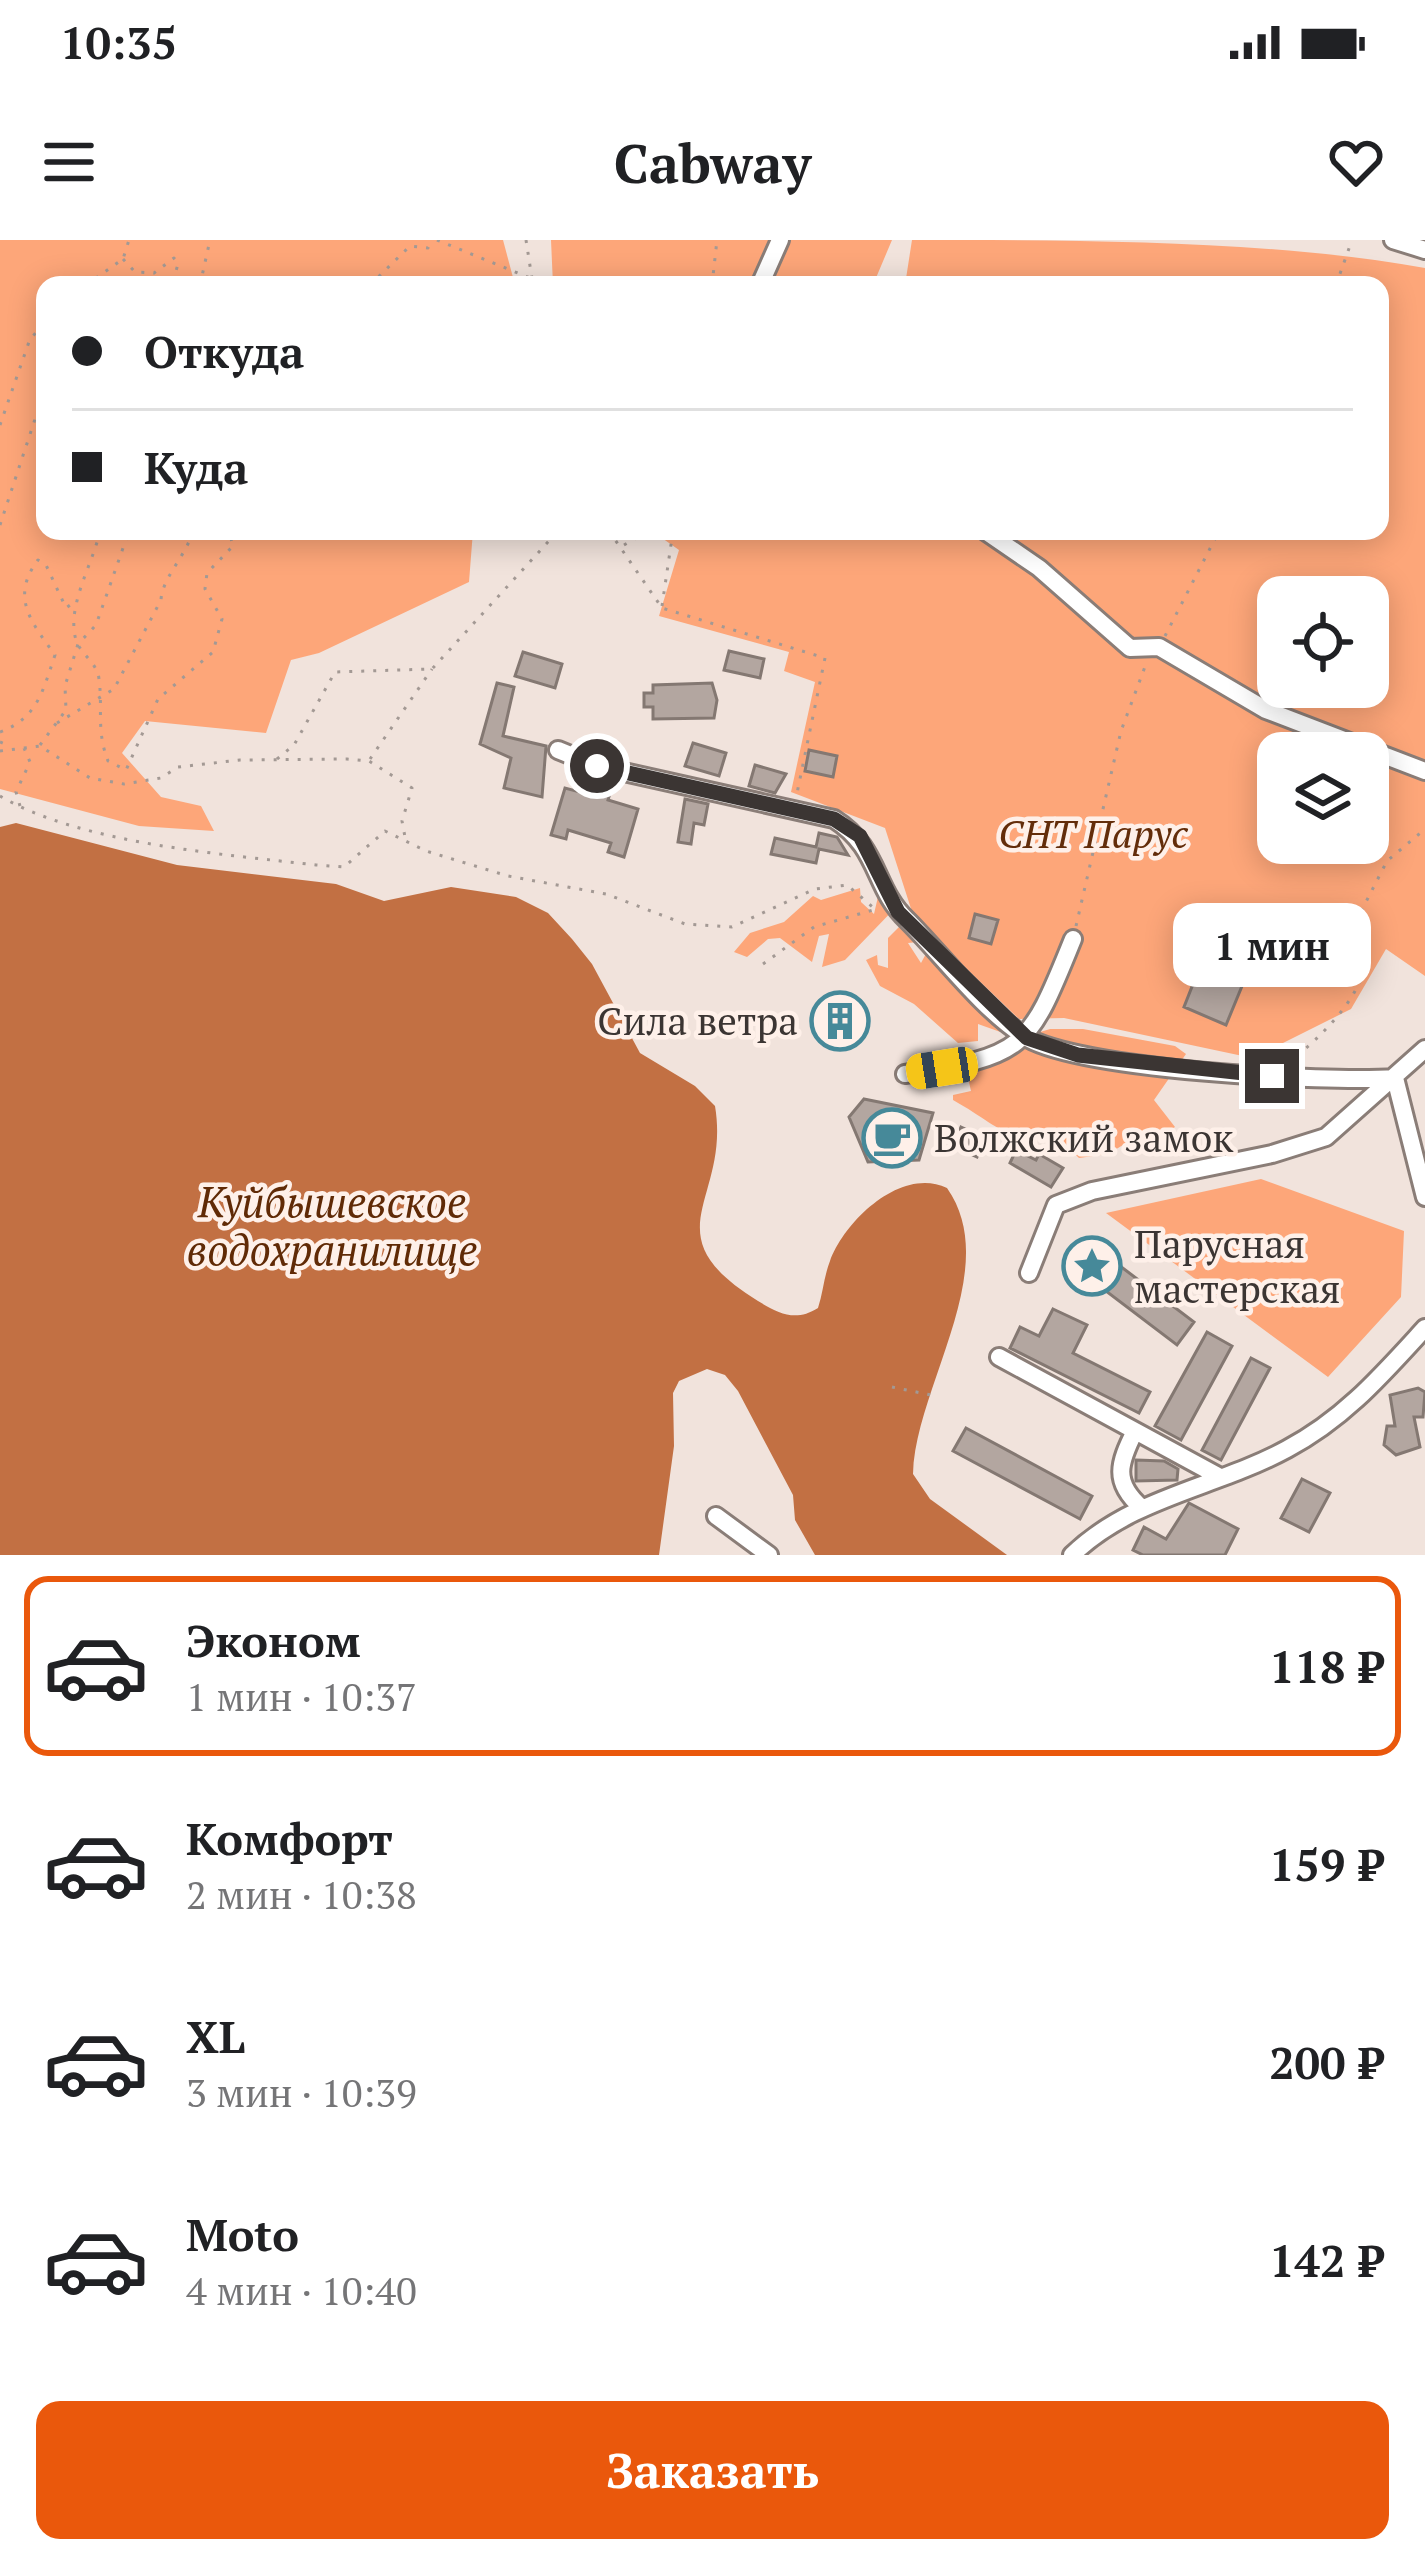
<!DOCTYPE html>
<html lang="ru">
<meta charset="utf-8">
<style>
:root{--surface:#fff;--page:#f6f6f6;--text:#202124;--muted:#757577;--line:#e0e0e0;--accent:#ea580c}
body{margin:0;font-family:"PT Serif",serif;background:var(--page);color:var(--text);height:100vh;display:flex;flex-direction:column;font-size:45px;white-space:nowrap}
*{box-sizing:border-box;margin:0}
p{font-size:39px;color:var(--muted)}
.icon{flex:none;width:66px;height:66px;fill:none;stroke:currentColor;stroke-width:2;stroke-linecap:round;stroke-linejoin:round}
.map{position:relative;height:1315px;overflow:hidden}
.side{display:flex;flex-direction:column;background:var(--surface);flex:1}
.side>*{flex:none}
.top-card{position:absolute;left:36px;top:36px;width:1353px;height:264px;border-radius:24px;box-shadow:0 6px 30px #0003;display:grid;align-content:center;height:264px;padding:0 36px;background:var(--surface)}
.fabs{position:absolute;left:1257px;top:336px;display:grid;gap:24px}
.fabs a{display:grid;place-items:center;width:132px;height:132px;border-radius:24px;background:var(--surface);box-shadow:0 6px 30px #0003;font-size:60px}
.end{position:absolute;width:54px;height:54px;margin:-27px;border:15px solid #3b3533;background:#fff;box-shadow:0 0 0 6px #fff}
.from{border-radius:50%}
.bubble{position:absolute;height:84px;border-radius:24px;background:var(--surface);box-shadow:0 6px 30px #0003;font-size:39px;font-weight:800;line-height:84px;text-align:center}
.car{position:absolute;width:36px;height:72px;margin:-36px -18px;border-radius:15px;box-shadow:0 0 9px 3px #0007;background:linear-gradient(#f5c518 24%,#345 0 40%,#f5c518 0 76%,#345 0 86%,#f5c518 0)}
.top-card b{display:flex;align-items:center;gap:42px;height:114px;font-size:45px}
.top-card b+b{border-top:3px solid var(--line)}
.top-card i{width:30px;height:30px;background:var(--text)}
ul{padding:21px 0 0;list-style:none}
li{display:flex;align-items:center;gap:36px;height:180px;margin:0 24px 18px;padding:0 12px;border:6px solid transparent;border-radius:24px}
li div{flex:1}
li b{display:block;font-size:45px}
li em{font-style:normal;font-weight:800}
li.selected{border-color:var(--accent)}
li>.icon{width:108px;height:108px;stroke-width:1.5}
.cta{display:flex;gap:24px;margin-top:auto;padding:24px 36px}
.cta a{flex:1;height:138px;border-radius:24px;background:var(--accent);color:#fff;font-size:48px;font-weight:800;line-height:138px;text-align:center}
.status{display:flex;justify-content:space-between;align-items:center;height:84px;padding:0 60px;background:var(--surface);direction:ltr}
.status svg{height:33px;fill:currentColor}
header{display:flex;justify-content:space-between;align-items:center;height:156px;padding:0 36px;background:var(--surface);font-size:54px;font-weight:800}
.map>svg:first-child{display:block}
.green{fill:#fda679;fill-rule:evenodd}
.water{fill:#c27043}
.building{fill:#b3a6a0;stroke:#847872;stroke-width:3}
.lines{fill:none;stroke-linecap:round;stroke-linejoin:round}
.minor-casing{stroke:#8a7d77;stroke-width:22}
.path{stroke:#a39994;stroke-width:3;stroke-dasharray:3 9;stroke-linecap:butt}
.minor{stroke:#fff;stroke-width:16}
.route{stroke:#3b3533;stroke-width:15}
.labels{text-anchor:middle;stroke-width:9;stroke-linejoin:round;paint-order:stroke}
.park-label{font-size:39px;font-style:italic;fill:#632d0a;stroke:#fef0e9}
.poi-label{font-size:39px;fill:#3b3533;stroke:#fef0e9;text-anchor:start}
.water-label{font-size:42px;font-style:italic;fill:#602a06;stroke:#fef0e9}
</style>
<div class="status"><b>10:35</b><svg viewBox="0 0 49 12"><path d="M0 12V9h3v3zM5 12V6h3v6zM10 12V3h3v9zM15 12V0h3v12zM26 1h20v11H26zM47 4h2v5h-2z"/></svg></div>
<header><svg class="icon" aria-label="menu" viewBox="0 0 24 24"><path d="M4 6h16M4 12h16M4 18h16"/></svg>Cabway<svg class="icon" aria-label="heart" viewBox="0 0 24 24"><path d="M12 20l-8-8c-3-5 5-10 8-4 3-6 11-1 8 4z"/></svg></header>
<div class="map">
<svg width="1425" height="1315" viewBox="0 0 1425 1315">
<rect width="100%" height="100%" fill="#f1e3dc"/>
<path class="green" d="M0,0H503L515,45H45V291H473L469,342L319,413L291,420L266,493L145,481L122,513L161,557L201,566L214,591L139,586L0,549Z
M551,0H892L873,45H553Z
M912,0C1071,0 1274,0 1425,28V736L1386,709L1351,769L1277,806L1271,822L1064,778L1019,779L914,678L885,588L791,552L815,442L784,431L789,412L659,376L679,310L652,291H1380V45H905ZM1278,357H1368V447H1278ZM1278,513H1368V603H1278Z
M895,646L900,663L845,720L822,727L829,694L819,696L812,722L780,698L768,699L747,717L734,712L750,693L784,682L813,656L821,660L860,648L861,662L874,674L880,648Z
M904,682L918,702L908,703L921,723L928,710L1012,779L1006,794L978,784V801L958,803L914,764L880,746L866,720L877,715L878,725L888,728V698Z
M1050,789H1083L1175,806L1186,814L1154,860L1175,887L1140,909L1128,902L1108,914L1079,918L1060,900C1003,902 998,885 953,860V855L971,851L963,816Z
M1261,939L1404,991L1401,1057L1328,1137L1106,973Z"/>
<path class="water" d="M16,583L177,625L336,644L384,661L451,647L516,657L548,673L572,699L592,724L640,813L695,846L715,866C731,961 648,993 758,1061C779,1074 796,1082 818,1068C823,1053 824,1036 830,1021C845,980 902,926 947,948C1004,1029 915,1147 913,1234L930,1259L1007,1315H815L795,1280L793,1255L738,1151L725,1135L707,1129L679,1141L673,1153L674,1206L659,1315H0V587Z"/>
<path class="building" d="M729,411L764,419L760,438L724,430Z
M523,412L562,424L555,448L515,436Z
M497,443L514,447L503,496L546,506L542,557L504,548L511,518L480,504Z
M712,443L717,460L714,478L653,479V467H644V453H653V445Z
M693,503L726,513L719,536L685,526Z
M809,510L837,516L833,537L805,531Z
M755,525L786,534L775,553L749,546Z
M596,539L613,543L608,560L638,569L624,617L608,612L611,603L568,590L566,599L551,595L565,548L591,555Z
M685,559L708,564L704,585L694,583L691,604L678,602Z
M819,593L837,597L848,615L819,609L816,623L771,614L775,598L816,607Z
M975,674L998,680L991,704L969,698Z
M1199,729L1242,746L1226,785L1184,767Z
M838,764L858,779L843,799L822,784Z
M864,859L933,873L919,920L868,922L849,877Z
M961,887L985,898L977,917L953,906Z
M1016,910L1036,920L1039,914L1063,928L1051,947L1010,923Z
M1091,1004L1194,1082L1177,1105L1073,1026Z
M1053,1069L1087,1085L1073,1113L1150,1152L1139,1173L1010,1108L1020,1087L1039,1096Z
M1207,1092L1232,1106L1181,1200L1155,1186Z
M1251,1118L1270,1128L1221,1220L1202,1210Z
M1418,1148L1425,1152L1423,1177H1414L1420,1207L1396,1215L1384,1205L1387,1186H1395L1390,1155Z
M966,1188L1092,1256L1080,1279L953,1211Z
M1136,1220L1164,1221L1178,1229L1177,1240L1136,1241Z
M1302,1239L1330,1253L1309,1292L1281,1278Z
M1189,1263L1238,1289L1225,1315H1143L1133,1310L1144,1287L1166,1299Z"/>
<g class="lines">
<g class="minor-casing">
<path id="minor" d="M1393,0L1425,10
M760,45L780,0
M985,291L1039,328L1130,408L1159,407L1266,470L1425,531
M558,510L597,526L834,579C880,608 873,648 907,680C944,717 980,767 1024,796C1076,830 1327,843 1395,838
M905,834C1024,816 1028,811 1073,699
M1395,838L1425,957
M1029,1033L1056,965L1092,951L1272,914L1326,897L1425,809
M999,1117L1220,1237
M1135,1191C1119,1223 1112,1242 1142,1268
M716,1276L769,1315
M1072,1315C1132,1257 1215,1248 1287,1209C1344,1179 1382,1135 1425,1088"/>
</g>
<path class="path" d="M437,0L530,38
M526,0L533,45
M123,19L135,32L154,33L174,18L178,24L172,45
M86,45L123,19L129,0
M200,45L210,0
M370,45L410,6L428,8L431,0
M712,45L717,0
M1336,45L1352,0
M0,185L30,99L45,83
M0,285L45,149
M100,291C93,324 66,366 76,400C81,415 97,422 99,439C103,469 96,490 108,521L126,530L158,459L213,412L222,379L205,349L207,333L233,306L229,291
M609,291L662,368L825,418L796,558
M624,305L648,291
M662,366L673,291
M1165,396L1219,291
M57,483L114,449L161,360C162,338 186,316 193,291
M0,492C38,478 43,450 55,415C33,384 9,358 38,320L46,325L66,368L77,360
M0,502L10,506
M40,505L66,470L65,446L78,404L96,385L129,291
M0,511L40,506L90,538L124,544L161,538L178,527L240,520L347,519L369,521L412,548L402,581L405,597
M277,519L294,505L335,432L432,429L558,291
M370,519L432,429
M0,556C82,604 222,614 316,625L344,627L385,591L426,611L508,636L606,654L685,684L732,687L815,649L847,645L875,669
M20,566L16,552L30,522L24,508
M1076,686L1121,491L1146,424
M763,724L814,687L873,670
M1288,823C1320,798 1373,749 1366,704L1350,693L1387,621L1425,589
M892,1147L931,1155"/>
<use href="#minor" class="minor"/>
</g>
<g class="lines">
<path class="route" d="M597,526L834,579L860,596L898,672L1027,798L1078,815L1272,836"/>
</g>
<defs>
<g id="building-ring" transform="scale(3)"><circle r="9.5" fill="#fef0e9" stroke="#468999" stroke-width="1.5"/><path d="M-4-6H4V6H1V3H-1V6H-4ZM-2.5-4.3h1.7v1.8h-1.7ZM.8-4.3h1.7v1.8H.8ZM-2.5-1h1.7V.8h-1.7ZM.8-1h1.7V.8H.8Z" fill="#468999"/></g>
<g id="cafe-ring" transform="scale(3)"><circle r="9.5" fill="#fef0e9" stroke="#468999" stroke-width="1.5"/><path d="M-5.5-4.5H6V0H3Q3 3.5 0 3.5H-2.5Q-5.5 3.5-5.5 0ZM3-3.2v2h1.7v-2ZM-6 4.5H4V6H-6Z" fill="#468999"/></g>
<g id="sight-ring" transform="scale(3)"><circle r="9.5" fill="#fef0e9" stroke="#468999" stroke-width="1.5"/><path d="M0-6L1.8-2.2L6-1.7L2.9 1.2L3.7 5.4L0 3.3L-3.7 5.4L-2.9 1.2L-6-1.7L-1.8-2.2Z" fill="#468999"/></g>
</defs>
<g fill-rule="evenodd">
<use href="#building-ring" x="840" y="781"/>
<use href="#cafe-ring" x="892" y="898"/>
<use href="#sight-ring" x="1092" y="1026"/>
</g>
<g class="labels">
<g class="park-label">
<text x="1093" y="608">СНТ Парус</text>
</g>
<g class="poi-label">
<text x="798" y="795" text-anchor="end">Сила ветра</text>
<text x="934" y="912">Волжский замок</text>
<text x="1134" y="1018">Парусная<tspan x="1134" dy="45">мастерская</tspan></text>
</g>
<g class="water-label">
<text x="332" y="977">Куйбышевское<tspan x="332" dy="48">водохранилище</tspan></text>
</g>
</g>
</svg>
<div class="fabs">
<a><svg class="icon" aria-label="locate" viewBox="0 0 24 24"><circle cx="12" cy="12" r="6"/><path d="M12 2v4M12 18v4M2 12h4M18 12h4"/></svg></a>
<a><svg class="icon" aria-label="layers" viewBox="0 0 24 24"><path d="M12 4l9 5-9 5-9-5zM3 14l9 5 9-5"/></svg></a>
</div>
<i class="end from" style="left:597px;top:526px"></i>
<i class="end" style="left:1272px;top:836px"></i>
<div class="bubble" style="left:1173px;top:663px;width:198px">1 мин</div>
<i class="car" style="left:942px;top:828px;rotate:261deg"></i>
<div class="top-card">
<b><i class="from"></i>Откуда</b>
<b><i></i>Куда</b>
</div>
</div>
<section class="side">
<ul>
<li class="selected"><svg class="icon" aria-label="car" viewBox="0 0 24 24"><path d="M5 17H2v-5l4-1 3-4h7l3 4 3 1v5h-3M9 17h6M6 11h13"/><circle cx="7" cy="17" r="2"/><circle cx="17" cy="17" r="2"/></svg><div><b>Эконом</b><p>1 мин · 10:37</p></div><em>118 ₽</em></li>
<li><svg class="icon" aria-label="car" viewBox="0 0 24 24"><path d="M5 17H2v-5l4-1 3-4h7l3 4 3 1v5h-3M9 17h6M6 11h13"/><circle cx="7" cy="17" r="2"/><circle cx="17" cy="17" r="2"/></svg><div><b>Комфорт</b><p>2 мин · 10:38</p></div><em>159 ₽</em></li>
<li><svg class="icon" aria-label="car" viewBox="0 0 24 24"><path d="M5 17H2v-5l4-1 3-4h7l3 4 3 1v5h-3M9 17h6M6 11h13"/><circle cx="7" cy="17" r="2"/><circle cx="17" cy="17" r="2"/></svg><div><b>XL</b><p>3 мин · 10:39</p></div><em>200 ₽</em></li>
<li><svg class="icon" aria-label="car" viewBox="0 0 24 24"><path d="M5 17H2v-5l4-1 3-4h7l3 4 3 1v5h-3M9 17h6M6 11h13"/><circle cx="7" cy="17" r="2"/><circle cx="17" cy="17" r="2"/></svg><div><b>Moto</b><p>4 мин · 10:40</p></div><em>142 ₽</em></li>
</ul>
<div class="cta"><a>Заказать</a></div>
</section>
